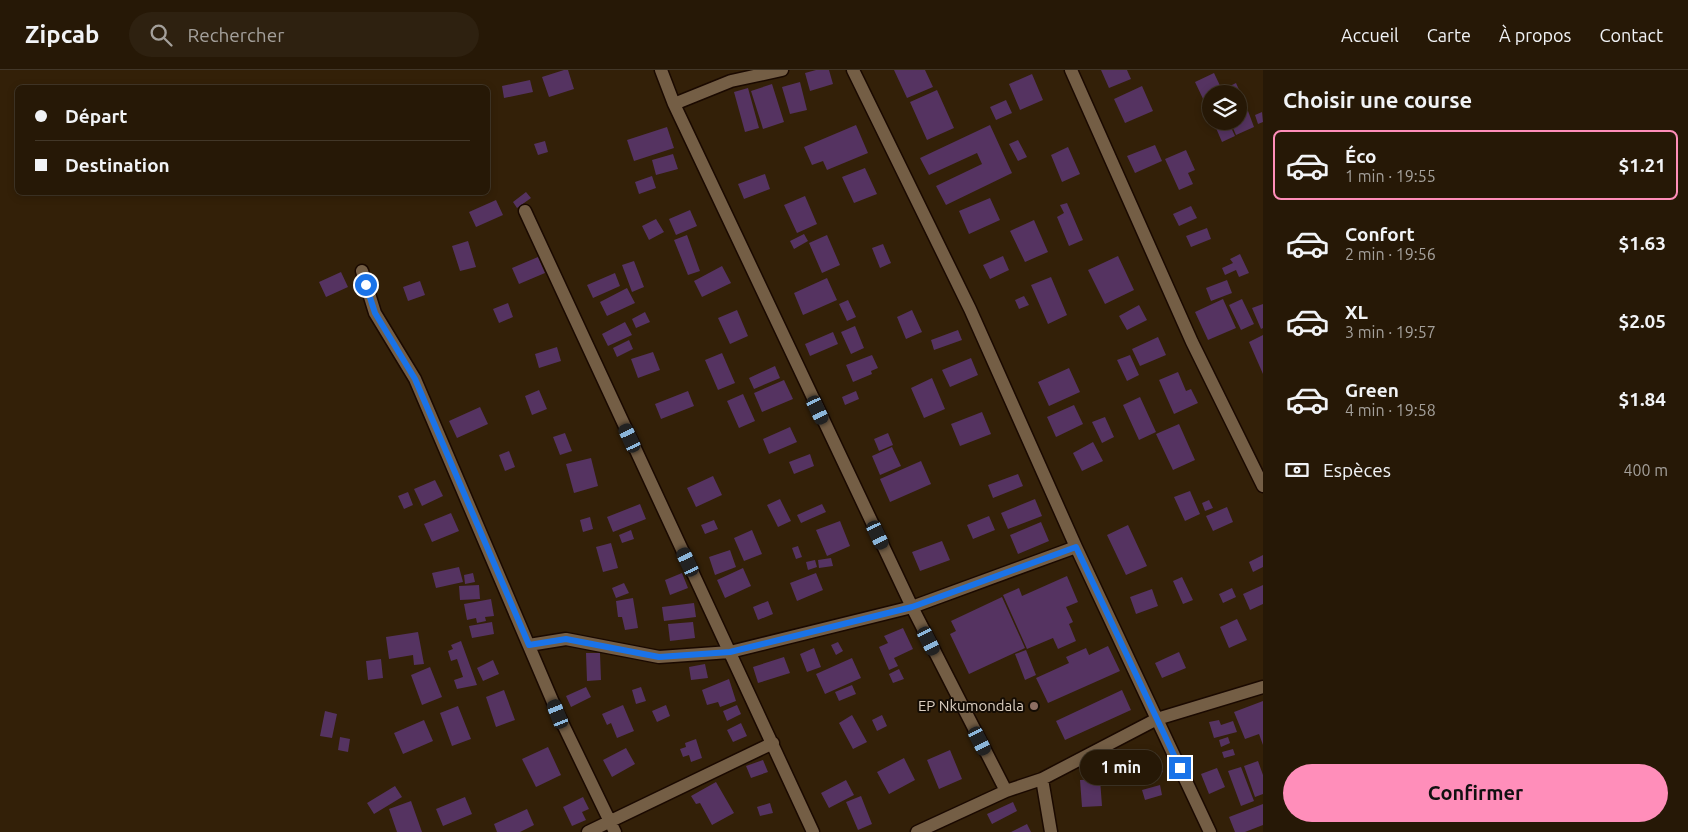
<!DOCTYPE html>
<html lang="fr">
<meta charset="utf-8">
<style>
:root{--surface:#261806;--page:#2e2110;--text:#f1f3f6;--muted:#a4a09b;--line:#423728;--accent:#ff8eba}
body{margin:0;font-family:Ubuntu,sans-serif;background:var(--page);color:var(--text);height:100vh;display:flex;flex-direction:column;font-size:19px;white-space:nowrap}
*{box-sizing:border-box;margin:0}
p{font-size:16px;color:var(--muted)}
.icon{flex:none;width:28px;height:28px;fill:none;stroke:currentColor;stroke-width:2;stroke-linecap:round;stroke-linejoin:round}
.map{position:relative;flex:1;overflow:hidden}
.details{display:flex;flex-direction:column;background:var(--surface);width:425px}
.details>*{flex:none}
.top-card{position:absolute;left:15px;top:15px;width:475px;height:110px;border-radius:8px;box-shadow:0 2px 8px #0003,0 0 0 1px var(--line);display:grid;align-content:center;height:110px;padding:0 20px;background:var(--surface)}
.fabs{position:absolute;left:1202px;top:15px;display:grid;gap:10px}
.fabs a{display:grid;place-items:center;width:45px;height:45px;border-radius:50%;background:var(--surface);box-shadow:0 2px 8px #0003,0 0 0 1px var(--line);font-size:25px}
.end{position:absolute;width:22px;height:22px;margin:-11px;border:6px solid #1a73e8;background:#fff;box-shadow:0 0 0 2px #fff}
.from{border-radius:50%}
.bubble{position:absolute;height:35px;border-radius:18px;background:var(--surface);box-shadow:0 2px 8px #0003,0 0 0 1px var(--line);font-size:16px;font-weight:700;line-height:35px;text-align:center}
.car{position:absolute;width:15px;height:30px;margin:-15px -8px;border-radius:6px;box-shadow:0 0 4px 1px #0007;background:linear-gradient(#222 24%,#8ab4d8 0 40%,#222 0 76%,#8ab4d8 0 86%,#222 0)}
.top-card b{display:flex;align-items:center;gap:18px;height:48px;font-size:19px}
.top-card b+b{border-top:1px solid var(--line)}
.top-card i{width:12px;height:12px;background:var(--text)}
ul{padding:0;list-style:none}
li{display:flex;align-items:center;gap:15px;height:70px;margin:0 10px 8px;padding:0 10px;border:2px solid transparent;border-radius:8px}
li div{flex:1}
li b{display:block;font-size:19px}
li em{font-style:normal;font-weight:700}
li.on{border-color:var(--accent)}
li>.icon{width:45px;height:45px;stroke-width:1.5}
h2{padding:0 20px;font-size:22px;line-height:60px}
.pay{display:flex;align-items:center;gap:12px;height:55px;padding:0 20px;font-size:19px}
.pay p{margin-inline-start:auto}
.button{display:flex;gap:10px;margin-top:auto;padding:10px 20px}
.button a{flex:1;height:58px;border-radius:30px;background:var(--accent);color:#111;font-size:20px;font-weight:700;line-height:58px;text-align:center}
header{display:flex;align-items:center;gap:30px;box-sizing:border-box;height:70px;padding:0 25px;background:var(--surface);border-bottom:1px solid var(--line)}
header strong{font-size:24px}
nav{display:flex;gap:28px;margin-inline-start:auto;font-size:18px}
.search{width:350px;height:45px;background:var(--page);display:flex;align-items:center;gap:12px;box-sizing:border-box;padding:0 18px;border-radius:28px;color:var(--muted);font-size:19px}
main{display:flex;flex:1;min-height:0}
.map>svg:first-child{display:block}
.building{fill:#553361}
.lines{fill:none;stroke-linecap:round;stroke-linejoin:round}
.minor-casing{stroke:#1a0900;stroke-width:15}
.minor{stroke:#745e45;stroke-width:12}
.route{stroke:#1a73e8;stroke-width:6}
.education-dot{fill:#8d6e63;stroke:#140c04;stroke-width:2}
.labels{text-anchor:middle;stroke-width:4;stroke-linejoin:round;paint-order:stroke}
.poi-label{font-size:15px;fill:#dccfc1;stroke:#140c04;text-anchor:end}
</style>
<header>
<strong>Zipcab</strong>
<div class="search"><svg class="icon" aria-label="search" viewBox="0 0 24 24"><circle cx="10" cy="10" r="6"/><path d="M15 15l6 6"/></svg>Rechercher</div>
<nav><a>Accueil</a><a>Carte</a><a>À propos</a><a>Contact</a></nav>
</header>
<main>
<div class="map">
<svg width="1263" height="762" viewBox="0 0 1263 762">
<rect width="100%" height="100%" fill="#332008"/>
<path class="building" d="M564,0H568L574,19L549,27L542,7Z
M816,0H829L833,14L810,21L805,3Z
M894,0H925L933,17L907,28Z
M1101,0H1127L1131,9L1109,18Z
M1214,3L1224,24H1211V30L1205,33L1195,12Z
M1032,4L1043,30L1020,40L1009,14Z
M530,10L533,22L504,28L502,16Z
M800,12L807,40L790,44L782,17Z
M1236,13L1240,22L1231,24L1228,17Z
M772,14L784,52L763,59L751,21Z
M1142,16L1153,41L1125,53L1114,29Z
M748,18L759,58L745,62L734,22Z
M937,20L954,58L927,70L910,32Z
M1006,30L1012,43L996,50L990,37Z
M1239,31L1244,43L1248,41L1254,57L1236,65L1230,51H1239Z
M1262,42L1263,52L1258,54L1255,45Z
M1213,51H1228L1235,66L1222,72Z
M856,55L868,83L827,100L823,91L812,95L804,77Z
M990,55L1012,103L946,135L936,116L982,94L977,83L929,105L920,88Z
M667,57L674,78L634,91L627,70Z
M1018,70L1027,87L1018,91L1009,74Z
M545,71L548,82L538,85L534,74Z
M1155,75L1162,91L1135,103L1127,86Z
M1068,77L1080,104L1062,112L1051,85Z
M1186,80L1195,100L1188,103L1193,114L1179,120L1165,89Z
M673,84L678,99L656,105L652,90Z
M865,98L877,124L854,133L842,107Z
M765,104L770,119L744,129L738,114Z
M652,106L656,118L639,124L635,112Z
M526,122L531,128L517,138L513,132Z
M805,126L817,154L797,163L784,135Z
M990,128L1000,150L969,164L959,141Z
M496,130L503,145L476,157L469,142Z
M1067,133L1083,170L1069,176L1057,147L1064,143L1060,135Z
M1191,136L1197,148L1179,156L1173,144Z
M690,140L697,156L676,165L669,149Z
M656,149L664,162L649,170L642,156Z
M1034,150L1048,182L1025,192L1010,161Z
M1207,158L1211,169L1191,177L1186,166Z
M804,164L808,171L794,179L790,171Z
M687,165L700,201L688,205L674,170Z
M827,165L840,195L822,203L809,173Z
M468,171L476,197L460,201L452,176Z
M883,174L891,193L880,198L872,178Z
M1240,184L1249,203L1239,207L1236,200L1225,205L1222,198L1233,193L1230,189Z
M1003,186L1009,200L990,209L983,195Z
M1118,186L1134,220L1105,234L1088,200Z
M538,187L545,203L519,214L512,198Z
M634,191L644,217L632,222L622,195Z
M722,196L731,213L702,227L694,211Z
M341,202L348,217L326,227L319,212Z
M615,203L620,216L593,228L587,215Z
M1051,207L1067,245L1048,254L1031,215Z
M827,208L837,230L803,245L794,223Z
M1227,210L1232,223L1211,231L1206,218Z
M420,211L425,225L408,231L403,217Z
M627,218L635,233L607,246L600,232Z
M1024,226L1029,235L1019,239L1015,230Z
M1223,229L1236,258L1208,270L1195,242Z
M1242,229L1254,254L1241,260L1229,235Z
M848,230L856,247L847,251L839,234Z
M508,233L513,247L499,253L493,239Z
M1263,234V258L1261,259L1252,238Z
M1139,235L1147,250L1127,260L1119,246Z
M737,240L748,266L730,274L718,248Z
M912,240L922,262L906,269L897,247Z
M645,242L650,252L636,258L632,249Z
M625,252L632,265L608,276L602,264Z
M855,256L864,278L851,284L841,262Z
M958,260L962,270L934,280L931,270Z
M833,262L838,274L810,286L805,274Z
M1263,265V304L1249,272Z
M1158,267L1166,285L1140,296L1132,279Z
M629,270L633,279L617,287L613,278Z
M557,277L561,291L539,298L535,284Z
M653,282L660,300L638,308L631,289Z
M722,283L735,313L718,320L705,290Z
M872,285L878,298L871,301L872,304L853,312L846,295Z
M1130,285L1139,305L1127,311L1117,290Z
M971,288L978,305L950,317L942,300Z
M775,296L780,308L754,319L749,308Z
M1069,298L1080,322L1049,336L1038,312Z
M1178,302L1186,321L1191,319L1198,333L1174,344L1159,310Z
M932,308L945,339L924,348L911,318Z
M784,310L793,329L762,342L754,323Z
M539,320L547,339L532,345L525,326Z
M688,321L694,336L661,349L655,334Z
M856,321L859,329L845,335L842,327Z
M743,324L755,351L739,358L727,331Z
M1140,327L1156,362L1139,370L1123,335Z
M1074,335L1083,354L1056,367L1047,347Z
M480,337L488,354L457,368L449,351Z
M982,342L991,364L960,376L951,354Z
M1105,347L1114,367L1102,373L1092,352Z
M1179,354L1195,390L1173,400L1156,364Z
M790,357L797,372L769,384L763,369Z
M565,363L572,381L560,385L553,367Z
M888,363L893,375L879,381L874,369Z
M1093,372L1103,391L1082,401L1073,383Z
M892,377L901,396L880,405L872,386Z
M509,381L515,397L505,401L499,385Z
M810,384L814,396L794,404L789,392Z
M591,388L598,416L574,423L566,394Z
M921,391L931,414L890,432L880,409Z
M1018,404L1023,416L993,428L988,415Z
M713,406L722,425L696,437L687,418Z
M435,410L443,426L422,436L414,419Z
M1190,421L1200,444L1185,451L1174,427Z
M408,422L413,435L404,439L398,426Z
M780,429L791,451L778,457L767,435Z
M1035,429L1042,446L1008,459L1001,443Z
M1209,430L1213,438L1205,441L1202,433Z
M640,434L646,449L613,462L607,447Z
M822,434L826,442L801,453L797,445Z
M1227,437L1233,452L1213,461L1206,446Z
M451,443L459,461L432,472L424,454Z
M989,446L995,460L973,469L967,455Z
M590,447L593,459L583,462L580,450Z
M714,450L718,459L705,464L701,455Z
M840,451L850,476L827,486L816,460Z
M1041,452L1049,471L1018,484L1010,465Z
M1128,455L1147,496L1126,505L1107,465Z
M631,460L634,469L622,473L619,465Z
M752,460L762,484L744,491L734,468Z
M942,471L950,490L920,501L912,482Z
M611,473L618,498L603,502L596,477Z
M798,476L802,487L796,489L792,478Z
M730,480L736,497L715,505L709,487Z
M1263,485V497L1253,502L1249,492Z
M831,488L833,496L819,498L818,490Z
M815,490L817,497L808,500L806,492Z
M459,497L463,512L436,518L432,503Z
M743,498L751,516L725,528L717,510Z
M473,503L475,512L465,514L464,505Z
M682,503L688,518L670,525L665,510Z
M816,503L823,520L797,531L790,513Z
M1067,506L1078,532L1066,537L1073,552L1069,554L1076,571L1058,579L1053,568L1027,579L1003,525L1019,518L1022,526Z
M1182,507L1193,530L1183,534L1173,511Z
M624,513L629,523L616,528L612,518Z
M479,515L480,529L460,530L459,516Z
M1263,515V534L1250,540L1243,524Z
M1232,518L1236,527L1223,533L1219,524Z
M1152,519L1158,536L1136,544L1130,527Z
M1002,527L1025,578L969,604L950,564L956,561L951,551Z
M633,528L638,558L625,560L622,547H618L616,531Z
M491,529L494,546L485,547L486,551L477,553L476,548L467,550L464,534Z
M768,531L773,544L758,550L753,537Z
M694,533L696,547L664,551L662,537Z
M1237,549L1247,570L1229,578L1220,557Z
M492,552L494,564L472,568L469,556Z
M693,552L695,568L670,571L668,554Z
M903,558L913,579L894,588L898,596L889,600L879,577L888,573L884,566Z
M418,562L424,594L414,595L413,585L389,589L386,567Z
M461,571L477,615L457,619L454,610L463,607L457,589L451,591L448,581L453,579L451,575Z
M838,572L843,581L836,585L831,575Z
M1108,576L1120,601L1048,633L1036,608L1069,593L1066,587L1086,578L1089,585Z
M814,578L821,597L807,602L800,584Z
M1026,580L1036,605L1025,610L1015,584Z
M1179,582L1186,598L1162,608L1155,593Z
M586,583H600L601,610L587,611Z
M784,587L790,603L758,613L753,597Z
M852,588L861,608L825,624L816,604Z
M381,589L383,608L368,610L366,591Z
M493,590L499,604L483,611L477,598Z
M705,594L708,608L691,610L689,597Z
M430,597L442,627L422,635L411,605Z
M899,599L904,609L893,613L889,604Z
M729,609L736,631L720,637L718,632L707,635L702,620Z
M852,615L856,624L839,631L835,622Z
M586,617L591,627L571,637L566,626Z
M641,617L646,631L636,634L632,620Z
M504,620L515,650L496,657L486,627Z
M1122,620L1131,640L1065,670L1056,651Z
M1263,631V675L1259,664L1245,669L1234,642Z
M623,635L634,661L617,668L611,653L607,655L602,644Z
M666,635L670,646L657,652L652,641Z
M737,635L741,644L727,651L723,641Z
M458,636L471,669L452,676L440,643Z
M325,641L337,644L332,668L320,666Z
M852,645L867,672L853,679L839,653Z
M882,645L887,656L877,661L872,650Z
M424,650L433,671L403,684L394,663Z
M1219,650L1221,655L1233,651L1237,662L1214,668L1209,652Z
M741,653L747,666L733,672L727,660Z
M340,667L350,669L348,682L338,680Z
M1228,667L1230,673L1221,677L1219,670Z
M696,669L702,688L691,692L689,685L683,687L680,679L686,677L685,673Z
M548,677L561,705L536,717L522,689Z
M626,678L635,694L612,707L603,690Z
M1233,679L1235,685L1224,688L1222,682Z
M950,680L962,709L939,719L927,690Z
M904,688L915,710L889,724L877,702Z
M1157,689L1163,702L1140,711L1134,698Z
M763,690L768,702L751,708L746,696Z
M1258,691L1263,705V724L1255,727L1244,696Z
M1241,697L1254,731L1241,736L1228,701Z
M1217,698L1225,717L1209,724L1201,704Z
M1100,709L1102,736L1082,737L1080,710Z
M846,710L854,725L829,738L821,723Z
M716,712L734,743L712,755L700,733L696,734L691,726Z
M1160,715L1162,725L1145,730L1142,720Z
M395,716L402,727L374,744L367,733Z
M861,726L872,754L858,760L846,732Z
M465,727L472,744L443,756L436,739Z
M583,727L589,739L582,742L586,750L572,756L563,737Z
M411,731L422,762H397L389,739Z
M1013,732L1017,741L992,754L987,744Z
M770,733L773,743L760,746L757,737Z
M1263,734V755L1245,762H1235L1229,747Z
M527,739L534,755L520,762H497L494,754Z
M1027,754L1031,762H1011Z"/>
<g class="lines">
<g class="minor-casing">
<path id="minor" d="M661,0L674,34L912,537L1006,721
M853,0L970,239L1076,477L1210,762
M1071,0L1192,272L1263,416
M674,34L731,11L782,0
M525,141L813,762
M362,201L375,243L415,309L558,644L615,762
M529,575L566,569L659,587L730,582L912,537L1076,477
M1042,709L1051,762
M588,762L773,673
M917,762L1006,721L1042,709L1157,649L1263,617"/>
</g>
<use href="#minor" class="minor"/>
</g>
<g class="lines">
<path class="route" d="M366,215L375,243L415,309L529,575L566,569L659,587L730,582L912,537L1076,477L1180,698"/>
</g>
<circle class="education-dot" cx="1034" cy="636" r="5"/>
<g class="labels">
<g class="poi-label">
<text x="1024" y="641">EP Nkumondala</text>
</g>
</g>
</svg>
<div class="fabs">
<a><svg class="icon" aria-label="layers" viewBox="0 0 24 24"><path d="M12 4l9 5-9 5-9-5zM3 14l9 5 9-5"/></svg></a>
</div>
<i class="end from" style="left:366px;top:215px"></i>
<i class="end" style="left:1180px;top:698px"></i>
<div class="bubble" style="left:1080px;top:680px;width:82px">1 min</div>
<i class="car" style="left:818px;top:340px;rotate:155deg"></i>
<i class="car" style="left:630px;top:368px;rotate:335deg"></i>
<i class="car" style="left:878px;top:465px;rotate:155deg"></i>
<i class="car" style="left:688px;top:492px;rotate:335deg"></i>
<i class="car" style="left:929px;top:571px;rotate:153deg"></i>
<i class="car" style="left:558px;top:644px;rotate:338deg"></i>
<i class="car" style="left:980px;top:671px;rotate:153deg"></i>
<div class="top-card">
<b><i class="from"></i>Départ</b>
<b><i></i>Destination</b>
</div>
</div>
<section class="details">
<h2>Choisir une course</h2>
<ul>
<li class="on"><svg class="icon" aria-label="car" viewBox="0 0 24 24"><path d="M5 17H2v-5l4-1 3-4h7l3 4 3 1v5h-3M9 17h6M6 11h13"/><circle cx="7" cy="17" r="2"/><circle cx="17" cy="17" r="2"/></svg><div><b>Éco</b><p>1 min · 19:55</p></div><em>$1.21</em></li>
<li><svg class="icon" aria-label="car" viewBox="0 0 24 24"><path d="M5 17H2v-5l4-1 3-4h7l3 4 3 1v5h-3M9 17h6M6 11h13"/><circle cx="7" cy="17" r="2"/><circle cx="17" cy="17" r="2"/></svg><div><b>Confort</b><p>2 min · 19:56</p></div><em>$1.63</em></li>
<li><svg class="icon" aria-label="car" viewBox="0 0 24 24"><path d="M5 17H2v-5l4-1 3-4h7l3 4 3 1v5h-3M9 17h6M6 11h13"/><circle cx="7" cy="17" r="2"/><circle cx="17" cy="17" r="2"/></svg><div><b>XL</b><p>3 min · 19:57</p></div><em>$2.05</em></li>
<li><svg class="icon" aria-label="car" viewBox="0 0 24 24"><path d="M5 17H2v-5l4-1 3-4h7l3 4 3 1v5h-3M9 17h6M6 11h13"/><circle cx="7" cy="17" r="2"/><circle cx="17" cy="17" r="2"/></svg><div><b>Green</b><p>4 min · 19:58</p></div><em>$1.84</em></li>
</ul>
<div class="pay"><svg class="icon" aria-label="cash" viewBox="0 0 24 24"><path d="M3 7h18v10H3z"/><circle cx="12" cy="12" r="2"/></svg>Espèces<p>400 m</p></div>
<div class="button"><a>Confirmer</a></div>
</section>
</main>
